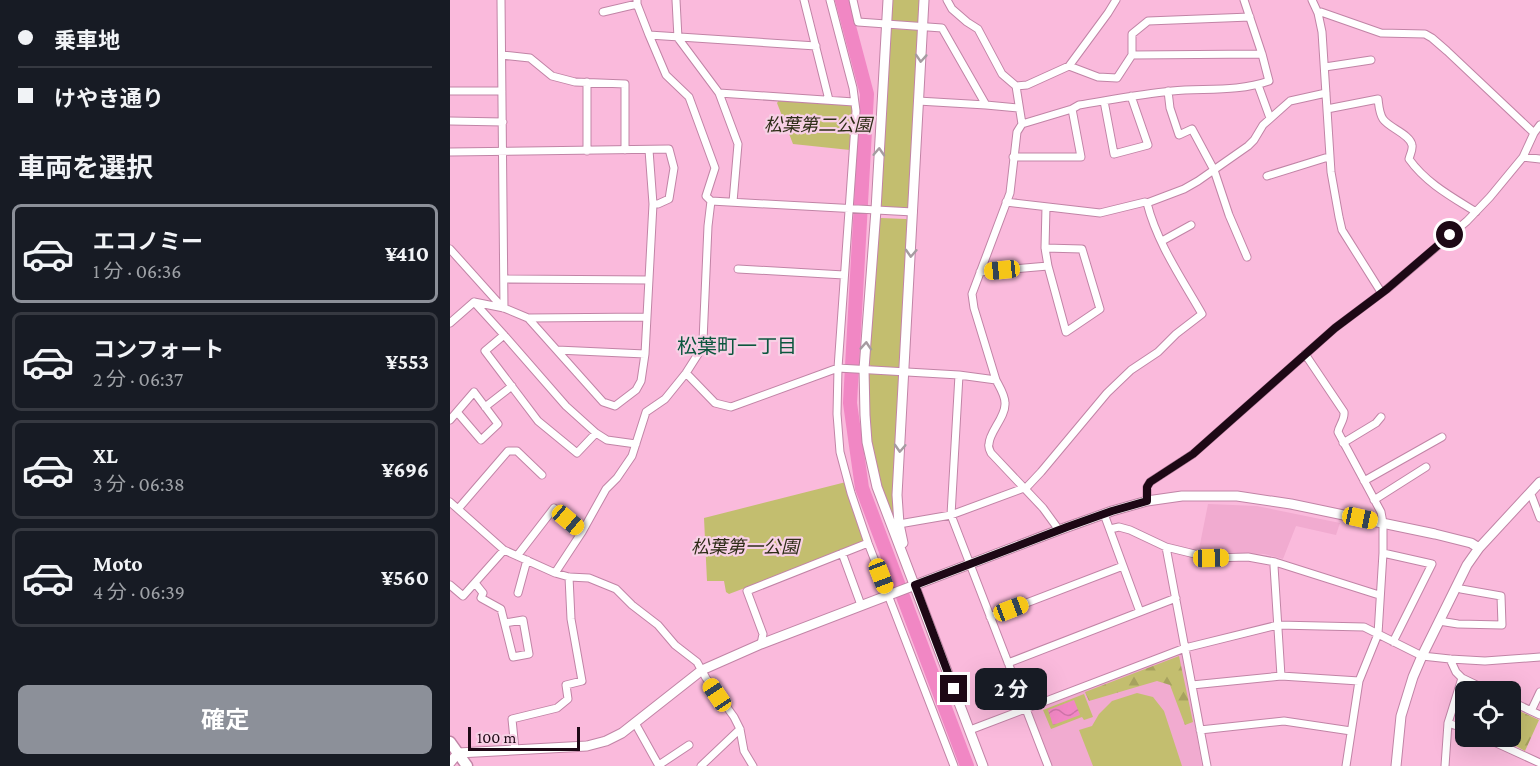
<!DOCTYPE html>
<html lang="ja">
<meta charset="utf-8">
<style>
:root{--surface:#171b24;--page:#242831;--text:#f1f3f6;--muted:#9ea1a6;--line:#363941;--accent:#8c9099}
body{margin:0;font-family:"Crimson Pro","Noto Sans JP",serif;background:var(--page);color:var(--text);height:100vh;display:flex;flex-direction:column;font-size:22px;white-space:nowrap}
*{box-sizing:border-box;margin:0}
p{font-size:20px;color:var(--muted)}
.icon{flex:none;width:33px;height:33px;fill:none;stroke:currentColor;stroke-width:2;stroke-linecap:round;stroke-linejoin:round}
.map{position:relative;flex:1;overflow:hidden}
.drawer{display:flex;flex-direction:column;background:var(--surface);width:450px}
.drawer>*{flex:none}
.top-card{display:grid;align-content:center;height:132px;padding:0 18px;background:var(--surface)}
.tools{position:absolute;left:1005px;top:681px;display:grid;gap:12px}
.tools a{display:grid;place-items:center;width:66px;height:66px;border-radius:9px;background:var(--surface);box-shadow:0 6px 24px #0002;font-size:30px}
.scale{position:absolute;left:18px;bottom:15px;width:112px;box-sizing:border-box;padding-left:6px;border:3px solid #1d0815;border-top:0;font-size:16px;line-height:21px;white-space:nowrap;color:#1d0815;-webkit-text-stroke:4px #f7d0e5;paint-order:stroke}
.end{position:absolute;width:27px;height:27px;margin:-14px;border:8px solid #1d0815;background:#fff;box-shadow:0 0 0 3px #fff}
.from{border-radius:50%}
.bubble{position:absolute;height:42px;border-radius:9px;background:var(--surface);box-shadow:0 6px 24px #0002;font-size:20px;font-weight:700;line-height:42px;text-align:center}
.car{position:absolute;width:18px;height:36px;margin:-18px -9px;border-radius:8px;box-shadow:0 0 4px 2px #0007;background:linear-gradient(#f5c518 24%,#345 0 40%,#f5c518 0 76%,#345 0 86%,#f5c518 0)}
.top-card b{display:flex;align-items:center;gap:21px;height:57px;font-size:22px}
.top-card b+b{border-top:2px solid var(--line)}
.top-card i{width:15px;height:15px;background:var(--text)}
ul{padding:0;list-style:none}
li{display:flex;align-items:center;gap:18px;height:99px;margin:0 12px 9px;padding:0 6px;border:3px solid var(--line);border-radius:9px}
li div{flex:1}
li b{display:block;font-size:22px}
li em{font-style:normal;font-weight:700}
li.on{border-color:var(--accent)}
li>.icon{width:54px;height:54px;stroke-width:1.5}
h2{padding:0 18px;font-size:27px;line-height:72px}
.button{display:flex;gap:12px;margin-top:auto;padding:12px 18px}
.button a{flex:1;height:69px;border-radius:9px;background:var(--accent);color:#fff;font-size:24px;font-weight:700;line-height:69px;text-align:center}
main{display:flex;flex:1;min-height:0}
.map>svg:first-child{display:block}
.built{fill:#f1abd0}
.green{fill:#c3be6f}
.forest{fill:url(#forest-firs)}
.water{fill:url(#water-waves)}
.lines{fill:none;stroke-linecap:round;stroke-linejoin:round}
.river{stroke:#f187c4;stroke-width:14}
.street-casing{stroke:#c184a6;stroke-width:9}
.secondary-casing{stroke:#c184a6;stroke-width:11}
.primary-casing{stroke:#c184a6;stroke-width:13}
.street{stroke:#fff;stroke-width:7}
.secondary{stroke:#fff;stroke-width:9}
.primary{stroke:#fff;stroke-width:10}
.oneway{stroke:#a59ca1}
.route{stroke:#1d0815;stroke-width:8}
.labels{text-anchor:middle;stroke-width:4.5;stroke-linejoin:round;paint-order:stroke}
.park-label{font-size:18px;font-style:italic;fill:#2e2d17;stroke:#f7d0e5}
.neighbourhood-label{font-size:20px;fill:#0b563e;stroke:#f7d0e5}
</style>
<main>
<section class="drawer">
<div class="top-card">
<b><i class="from"></i>乗車地</b>
<b><i></i>けやき通り</b>
</div>
<h2>車両を選択</h2>
<ul>
<li class="on"><svg class="icon" aria-label="car" viewBox="0 0 24 24"><path d="M5 17H2v-5l4-1 3-4h7l3 4 3 1v5h-3M9 17h6M6 11h13"/><circle cx="7" cy="17" r="2"/><circle cx="17" cy="17" r="2"/></svg><div><b>エコノミー</b><p>1 分 · 06:36</p></div><em>¥410</em></li>
<li><svg class="icon" aria-label="car" viewBox="0 0 24 24"><path d="M5 17H2v-5l4-1 3-4h7l3 4 3 1v5h-3M9 17h6M6 11h13"/><circle cx="7" cy="17" r="2"/><circle cx="17" cy="17" r="2"/></svg><div><b>コンフォート</b><p>2 分 · 06:37</p></div><em>¥553</em></li>
<li><svg class="icon" aria-label="car" viewBox="0 0 24 24"><path d="M5 17H2v-5l4-1 3-4h7l3 4 3 1v5h-3M9 17h6M6 11h13"/><circle cx="7" cy="17" r="2"/><circle cx="17" cy="17" r="2"/></svg><div><b>XL</b><p>3 分 · 06:38</p></div><em>¥696</em></li>
<li><svg class="icon" aria-label="car" viewBox="0 0 24 24"><path d="M5 17H2v-5l4-1 3-4h7l3 4 3 1v5h-3M9 17h6M6 11h13"/><circle cx="7" cy="17" r="2"/><circle cx="17" cy="17" r="2"/></svg><div><b>Moto</b><p>4 分 · 06:39</p></div><em>¥560</em></li>
</ul>
<div class="button"><a>確定</a></div>
</section>
<div class="map">
<svg width="1090" height="766" viewBox="0 0 1090 766">
<defs>
<pattern id="forest-firs" width="22" height="20" patternUnits="userSpaceOnUse" patternTransform="scale(1.5)"><rect width="22" height="20" fill="#c3be6f"/><path d="M5 1l3.5 6h-7zM16 11l3.5 6h-7z" fill="#a7a25f"/></pattern>
<pattern id="water-waves" width="16" height="10" patternUnits="userSpaceOnUse" patternTransform="scale(1.5)"><rect width="16" height="10" fill="#f187c4"/><path d="M0 5q4-4 8 0t8 0" fill="none" stroke="#ce73a8"/></pattern>
</defs>
<rect width="100%" height="100%" fill="#fabadc"/>
<path class="built" d="M758,504L807,506L890,523L886,535L846,526L833,559L814,554L763,552L749,549Z
M730,652L733,654L752,766H601L581,711Z"/>
<path class="green" d="M441,0H471L470,21L468,23L442,22L440,19Z
M442,29L467,30L469,32L460,206L458,208L431,207L439,31Z
M329,100L403,105L400,150L343,144L327,103Z
M431,218L456,219L459,221L451,366L449,368L421,366L419,364L428,219Z
M420,373L448,375L451,378L445,517L443,519L436,508L420,442L418,376Z
M396,482L416,542L279,594L276,592L274,581H257L254,518Z
M687,693L703,697L714,711L732,766H643L629,730L642,726L649,714L662,701Z
M634,694L643,717L634,720L632,717L601,729L593,710Z"/>
<path class="forest" d="M729,656L743,722L735,725L720,685L707,681L639,701L635,692Z
M1061,707L1089,720L1075,751L1060,743L1055,737L1060,736Z"/>
<path class="water" d="M624,700L630,715L603,725L598,710Z"/>
<g class="lines">
<path class="river" d="M392,0L417,94L400,403L412,488L517,766"/>
<g class="street-casing">
<path id="street" d="M51,0L54,308
M226,0L228,38L269,93L288,144L283,202
M354,0L379,100
M380,0L403,88L406,111L388,368L387,414L390,452L401,493L418,543L504,766
M403,0L408,22L492,28L536,105L569,108
M497,0L502,9L517,22L528,29L552,74L566,86
M862,0L868,13L872,32L881,172L889,217L892,230L931,292
M187,4L199,35L366,46
M153,12L187,4V0
M868,13L871,12L931,33L975,34L982,38L997,51L1084,133
M199,35L216,75L239,97L265,168L256,196L261,201
M52,55L80,58L102,76L125,82L175,84V150
M682,55L812,54
M619,66L648,77L667,78L682,55V34L698,21L800,17
M875,67L921,60
M137,82V151
M808,85L820,118
M0,91H52
M718,91L720,108L729,135L742,129L764,170L779,215L797,257
M269,93L404,102
M468,101L536,105
M654,101L664,154L698,145L681,96
M877,109L928,99C929,106 929,113 933,119C939,128 960,134 962,145C963,149 960,155 959,159C976,183 1002,197 1026,212
M0,121L53,122
M572,124L622,109L629,105C660,100 691,94 722,91C754,88 788,92 819,81L812,54L794,0
M0,152L219,149L224,168L219,199L208,204H203
M563,157H631L622,109
M1073,157L1090,159
M817,176L875,158H880
M556,202L650,213L695,202L697,203
M596,207L595,248L598,266
M712,241L741,225
M0,249L53,308
M288,269L394,275
M530,272L598,266L616,332L650,309L632,249L595,248
M54,279L199,280
M24,302L54,335L116,406L146,433L157,440L186,444
M78,318L153,402L165,406L186,390L191,381L195,354L203,204L199,150
M0,323L24,302L54,308L78,318L197,317
M54,335L35,351L88,421L127,453L146,433
M107,350L195,354
M855,354L894,412C895,420 889,425 888,432L931,512L933,523V553
M236,373L265,403L281,407L388,368L509,375L546,380L524,308L522,294L560,193L567,132L572,124L566,86L577,85L619,66L658,13L666,0
M509,375L501,515L598,766
M546,380C549,386 555,395 555,403C556,417 539,432 539,444C538,446 540,451 541,453L593,508L609,530
M35,407L62,386
M0,420L24,392L48,424L31,440L7,412
M893,443L926,423L931,417
M914,481L992,437
M575,489L591,472L657,393L681,370L708,352L726,334L752,314C732,279 707,243 697,203L734,189L748,181L798,146L804,140L813,125L840,101L876,93
M1079,494L1082,497L1090,518
M924,500L976,467
M697,501V487L700,482L743,454L885,328L937,289L1017,221L1040,197L1073,157L1084,133L1090,125
M0,502L54,550L105,573L119,577L139,578L166,589L182,605L208,625L225,645L247,662L256,678L284,717L290,729L294,751L303,766
M8,509L58,451H67L92,475
M654,514L690,612
M449,524L501,515L574,488
M660,529L669,527L680,530L716,547L761,558L798,557L825,562L929,595
M716,547L757,766
M392,553L411,605
M67,556L104,508L132,532
M825,562L824,566L831,676
M105,573L132,532L156,489L167,478L182,456L196,412L215,399L236,373L250,351L253,341L258,226L261,201L463,212
M25,583L33,593L31,598L51,609L63,657L79,654L73,620L55,623
M0,585L13,596L54,550
M68,593L77,560
M540,617L673,566
M989,621L1008,624L1052,625L1051,596L1011,589L1006,587
M311,644L313,634L297,591L418,543
M1000,659L1006,672L1012,678
M558,663L726,598
M742,685L831,676L909,681
M1060,701L1090,715
M1081,711L1090,692
M185,723L209,766
M998,723L1016,729
M520,730L735,648L828,625L914,627L972,656L1000,659L1035,661L1090,657
M750,730L834,721L901,731
M1031,736L1090,763
M65,750L62,719L107,708L118,699L116,685L132,681L121,619L119,577
M209,765L239,745
M251,766L290,729
M896,766L909,681L928,634L933,553L982,564L943,642
M995,766L998,723L1012,678L1041,692"/>
</g>
<g class="secondary-casing">
<path id="secondary" d="M438,0L426,210L414,369L415,415L417,442L427,487L533,766
M453,543L449,524L447,495L474,0
M0,763L8,753L137,746L156,741L172,733L252,670L311,644L609,530L662,511L697,501L732,496H787L841,504L985,534L1021,543L1029,548
M946,766L951,716L963,677L972,656L1017,565L1029,548L1090,482"/>
</g>
<g class="primary-casing">
<path id="primary" d="M0,742L17,766"/>
</g>
<use href="#street" class="street"/>
<use href="#secondary" class="secondary"/>
<use href="#primary" class="primary"/>
</g>
<defs><path id="oneway-chevron" d="M-2-3.5L2.5 0L-2 3.5" fill="none" stroke-width="1.6" stroke-linecap="round" stroke-linejoin="round" transform="scale(1.5)"/></defs>
<g class="oneway">
<use href="#oneway-chevron" transform="translate(471 58) rotate(94)"/>
<use href="#oneway-chevron" transform="translate(429 152) rotate(-87)"/>
<use href="#oneway-chevron" transform="translate(461 253) rotate(93)"/>
<use href="#oneway-chevron" transform="translate(416 346) rotate(-86)"/>
<use href="#oneway-chevron" transform="translate(450 448) rotate(93)"/>
</g>
<g class="lines">
<path class="route" d="M504,689L465,585L617,527L662,511L697,501V487L700,482L743,454L885,328L937,289L1000,235"/>
</g>
<g class="labels">
<g class="park-label">
<text x="368" y="131">松葉第二公園</text>
<text x="295" y="553">松葉第一公園</text>
</g>
<g class="neighbourhood-label">
<text x="287" y="353">松葉町一丁目</text>
</g>
</g>
</svg>
<div class="tools">
<a><svg class="icon" aria-label="locate" viewBox="0 0 24 24"><circle cx="12" cy="12" r="6"/><path d="M12 2v4M12 18v4M2 12h4M18 12h4"/></svg></a>
</div>
<div class="scale">100 m</div>
<i class="end from" style="left:1000px;top:235px"></i>
<i class="end" style="left:504px;top:689px"></i>
<div class="bubble" style="left:525px;top:668px;width:72px">2 分</div>
<i class="car" style="left:552px;top:270px;rotate:264deg"></i>
<i class="car" style="left:910px;top:518px;rotate:102deg"></i>
<i class="car" style="left:118px;top:520px;rotate:130deg"></i>
<i class="car" style="left:761px;top:558px;rotate:89deg"></i>
<i class="car" style="left:431px;top:576px;rotate:159deg"></i>
<i class="car" style="left:561px;top:609px;rotate:69deg"></i>
<i class="car" style="left:267px;top:695px;rotate:326deg"></i>
</div>
</main>
